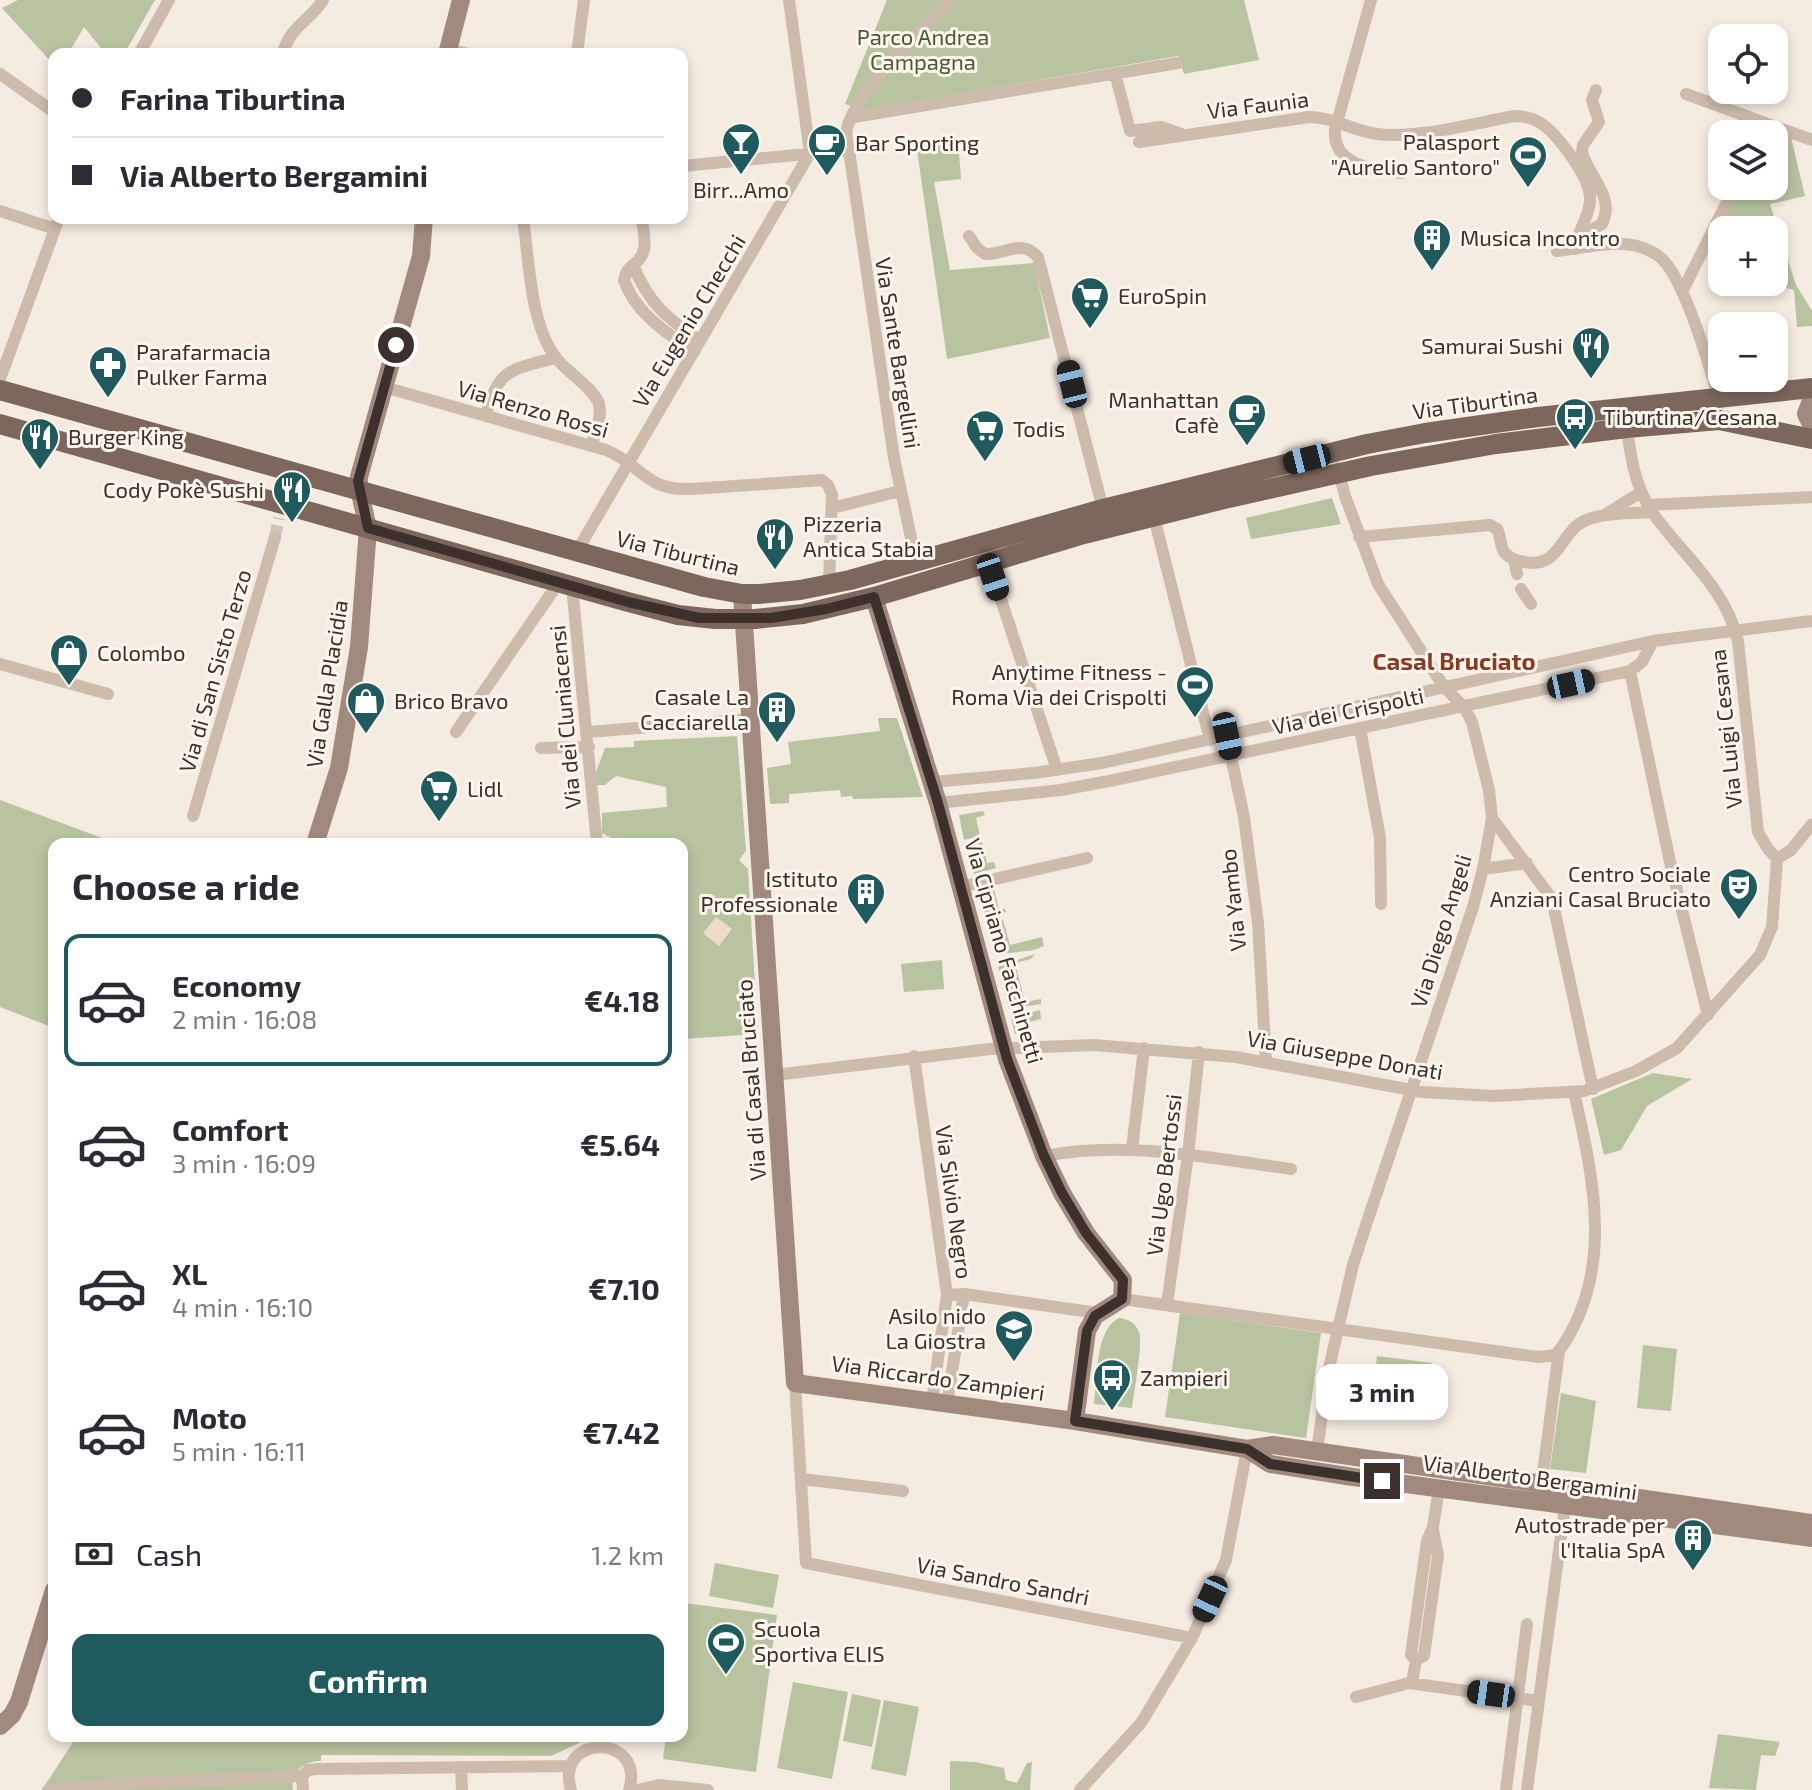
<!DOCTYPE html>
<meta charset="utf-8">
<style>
:root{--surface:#fff;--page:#f2f2f3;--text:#2b2b33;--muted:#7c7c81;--line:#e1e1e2;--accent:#1f5a5e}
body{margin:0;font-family:"Exo 2",sans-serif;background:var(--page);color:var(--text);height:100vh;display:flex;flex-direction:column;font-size:30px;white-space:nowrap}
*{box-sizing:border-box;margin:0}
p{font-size:26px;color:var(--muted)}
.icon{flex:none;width:44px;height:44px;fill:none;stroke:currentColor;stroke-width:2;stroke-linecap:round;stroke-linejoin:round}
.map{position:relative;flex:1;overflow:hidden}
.side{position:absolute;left:48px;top:838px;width:640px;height:904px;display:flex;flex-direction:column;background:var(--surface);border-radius:16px;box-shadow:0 4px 12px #0003}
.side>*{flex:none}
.banner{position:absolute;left:48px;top:48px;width:640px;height:176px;border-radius:16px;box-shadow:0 4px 12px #0003;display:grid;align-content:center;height:176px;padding:0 24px;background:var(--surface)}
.fabs{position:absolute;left:1708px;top:24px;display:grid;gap:16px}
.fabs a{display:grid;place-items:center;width:80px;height:80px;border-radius:16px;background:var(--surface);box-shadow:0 4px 12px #0003;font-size:40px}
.end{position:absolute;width:36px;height:36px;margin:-18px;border:10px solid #3b302b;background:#fff;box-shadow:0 0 0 4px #fff}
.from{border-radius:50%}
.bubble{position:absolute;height:56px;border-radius:16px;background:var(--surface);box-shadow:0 4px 12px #0003;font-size:26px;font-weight:700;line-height:56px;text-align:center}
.car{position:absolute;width:24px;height:48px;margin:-24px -12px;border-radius:10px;box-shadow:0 0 6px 2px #0007;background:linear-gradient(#222 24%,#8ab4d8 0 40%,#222 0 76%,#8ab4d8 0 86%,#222 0)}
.banner b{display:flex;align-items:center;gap:28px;height:76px;font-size:30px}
.banner b+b{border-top:2px solid var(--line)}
.banner i{width:20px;height:20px;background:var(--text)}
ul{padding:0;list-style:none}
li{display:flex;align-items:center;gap:24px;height:132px;margin:0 16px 12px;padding:0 8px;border:4px solid transparent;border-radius:16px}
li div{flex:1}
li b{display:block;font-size:30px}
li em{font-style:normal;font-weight:700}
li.active{border-color:var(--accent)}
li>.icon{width:72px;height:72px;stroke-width:1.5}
h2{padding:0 24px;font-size:36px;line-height:96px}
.pay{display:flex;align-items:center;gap:20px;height:88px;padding:0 24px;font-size:30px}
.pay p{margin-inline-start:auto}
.button{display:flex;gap:16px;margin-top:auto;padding:16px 24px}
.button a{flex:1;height:92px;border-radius:16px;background:var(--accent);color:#fff;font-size:32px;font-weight:700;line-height:92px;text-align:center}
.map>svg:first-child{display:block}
.green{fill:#b8c4a0}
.plaza{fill:#ecdcc8}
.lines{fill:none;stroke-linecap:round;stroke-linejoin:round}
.street-tunnel{stroke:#cfc6bd;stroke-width:12;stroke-dasharray:12 6;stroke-linecap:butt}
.street{stroke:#cdbbac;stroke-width:12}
.secondary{stroke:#a18a7d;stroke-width:18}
.primary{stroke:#7d675c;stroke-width:20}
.route{stroke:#3b302b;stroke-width:10}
.labels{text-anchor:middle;stroke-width:6;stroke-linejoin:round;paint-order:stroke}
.park-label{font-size:22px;fill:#4a5a2e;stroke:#fbf5ee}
.street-label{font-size:22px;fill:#3b302b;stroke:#fbf5ee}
.poi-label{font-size:22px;fill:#3b302b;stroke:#fbf5ee;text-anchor:start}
.neighbourhood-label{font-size:24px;font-weight:bold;fill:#8c3b22;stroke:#fbf5ee}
</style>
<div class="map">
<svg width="1812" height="1790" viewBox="0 0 1812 1790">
<rect width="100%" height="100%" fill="#f4ebe1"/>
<path class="green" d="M18,0H155L124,54H106L84,27L68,54H54V65L2,8Z
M887,0H1244L1259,60L1184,74L1178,56L865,110L845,104Z
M1767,131L1791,137L1805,196L1770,204L1796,285L1812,311V326L1797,327L1794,290L1763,282H1774V230H1731L1722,221L1740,186H1774V134H1766Z
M958,140L961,179L934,182L950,270L1034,263L1050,338L947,359L916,143Z
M1332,498L1341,524L1251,539L1246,518Z
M878,718H897L923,797L853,799L852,796L841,797L840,790L789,794V803L770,804L767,768L791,764L788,742L880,731Z
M737,736L746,851L739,860L748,869L758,1034L682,1039V844H623L602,833V813L667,807L666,787L616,776L605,785H596L595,775L605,748L634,747V741Z
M0,800L118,844H54V1028L0,1007Z
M983,811L985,815L976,818L980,836L964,840L959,815Z
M982,842L987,863L994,862L996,868L974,874L968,846Z
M993,886L999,909H1005L1006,912L985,917L979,890Z
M1003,920L1010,945L1042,937L1044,946L1034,950L995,955L987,924Z
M1035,954L1031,959L1015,963L1025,1002L1041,999V1004L1009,1009L998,966Z
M942,960L944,989L904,992L901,964Z
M1040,1010L1041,1019L1029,1022L1031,1034H1015L1011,1018Z
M1653,1073L1692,1079L1647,1106L1621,1150L1604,1155L1591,1099Z
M1180,1313L1321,1333L1306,1438L1165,1417Z
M1119,1318C1128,1319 1135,1322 1139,1332C1143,1344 1134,1392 1132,1408L1094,1404C1097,1380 1095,1329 1119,1318Z
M1643,1345L1677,1349L1671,1411L1637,1408Z
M1377,1356L1432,1363L1426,1403L1372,1396Z
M1561,1393L1596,1401L1586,1473L1550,1469Z
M715,1563L779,1575L773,1608L709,1596Z
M684,1603L777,1615L756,1772L663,1759L666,1736H682Z
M793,1682L848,1692L832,1779L777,1768Z
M852,1694L881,1700L872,1747L843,1741Z
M884,1700L919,1707L906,1776L871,1769Z
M1718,1734L1780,1742L1775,1756L1761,1755L1756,1790L1709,1788Z
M77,1736H594L551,1756L321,1755V1761C304,1761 290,1771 293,1790H42Z
M950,1761L975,1762L1004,1768L1006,1780L1017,1783L1027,1763L1032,1762L1030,1790H950Z"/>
<path class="plaza" d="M716,917L732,929L719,946L703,933Z"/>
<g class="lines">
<path class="street-tunnel" d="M275,537L279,518"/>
<path class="street" d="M789,0L810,153
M1371,0L1335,130C1332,166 1376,170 1402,173
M448,49L468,54
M139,54L169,0
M283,54C288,28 310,21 323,0
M577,54L584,0
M1115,73L1130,131L1161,127L1184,135
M0,74L54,112
M1686,94L1812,140
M854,117L1178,63
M1139,142L1309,117C1334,117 1353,131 1377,134C1419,139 1473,123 1515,116C1524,116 1532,118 1539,122C1557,133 1592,179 1590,201C1589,218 1577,232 1575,249
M849,150L894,458L916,561
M682,166L849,150C847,141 845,133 848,125C864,79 918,37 950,0
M0,211L55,229
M523,218C529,259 530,324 556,358C569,374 590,385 599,403L600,415L592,445
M642,218C644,237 650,253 633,265C649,304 667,318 700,341
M969,236L977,248L985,254C1006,255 1021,238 1038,257L1103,509
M1577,238L1602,224C1616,196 1588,177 1582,152L1583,145L1599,122L1592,100L1596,90
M1557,251C1583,248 1612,240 1637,246C1648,249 1657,253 1664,261C1686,285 1709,365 1719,399
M633,265L627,271L624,280C635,313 667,333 694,352
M1682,292L1735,186
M0,379L59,218
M384,387L606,450C641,464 645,491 691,489L822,480L828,485L832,495L829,585
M486,416C497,368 513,369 556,358
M1626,422C1630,453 1634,485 1652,512C1682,555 1725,586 1738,641L1758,832L1768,849L1777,859
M1338,468L1345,496L1378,584L1444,687L1464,707L1472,722L1489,790L1492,818L1483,869L1473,907L1369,1216L1353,1265L1338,1329L1538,1357L1556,1355C1616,1276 1594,1180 1574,1092
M1648,505L1812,497
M832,508L900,491
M1606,514L1641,492
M1154,517L1210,740
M1359,537L1490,525L1497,529C1501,536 1500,546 1504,552C1508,557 1515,560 1520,561C1560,572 1559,533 1584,521C1604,512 1631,514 1652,512
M577,551L810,153
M1514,559L1517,574
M989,563L1057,770
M572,586L597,844
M1521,589L1531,604
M0,664L108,694
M1630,671L1670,862L1708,1015
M1360,728L1380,838L1381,904
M456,732L559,582
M588,732L749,719
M1229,747L1244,817L1258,923L1266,1061
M541,748L589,747
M932,782L1034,773L1102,763L1653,641L1812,621
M938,803L1061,790L1114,780L1630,671L1642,662L1653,641
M193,816L275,537
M1492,818L1552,899L1593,1089
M1777,859L1791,850L1812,824
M1483,869L1527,863
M960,887L1087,858
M914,1056L947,1295L932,1401
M775,1075L990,1049L1094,1045L1236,1057L1422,1092L1494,1096L1584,1091L1636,1071L1677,1048L1760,955L1772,927L1777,859
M1132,1149L1144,1048
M1044,1156C1126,1140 1209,1158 1291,1169
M947,1295L964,1294L1098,1313
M1122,1299L1338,1329L1327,1377L1317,1452
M1167,1304L1188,1155L1199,1052
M795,1383L806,1563L1192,1638
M947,1404L964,1294
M1543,1473L1559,1351
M802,1479L903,1491
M1416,1660L1424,1656L1438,1555L1433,1530
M1412,1683L1416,1660L1411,1655L1427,1541L1433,1527L1439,1489
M1356,1697L1409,1683L1539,1701
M461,1767L462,1790
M48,1790L127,1783L302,1776
M303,1790L302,1776L308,1770L317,1769L570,1766
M571,1790C554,1733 646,1733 629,1790
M637,1790L659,1785L708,1790
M1080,1790L1141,1723L1192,1638L1226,1560L1247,1449
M1506,1790L1527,1624
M1527,1790L1565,1506"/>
<path class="secondary" d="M447,54L461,0
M1812,398L1806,414L1812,426
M742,594L795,1383L1075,1421L1247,1449L1273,1445L1812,1523
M874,597L938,803L1007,1059L1044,1156L1062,1193L1086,1233L1123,1280L1122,1299L1095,1316L1087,1331L1075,1421
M315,844L339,768L359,647L368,528L359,489V477L421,256L424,218
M1247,1449L1270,1464L1353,1477L1812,1538
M0,1726L12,1715L19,1702L54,1590"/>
<path class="primary" d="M0,390L704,587L742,594H759L800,590L850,580L1103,509L1367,444L1425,433L1538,417L1812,388
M0,424L628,602L678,615L715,619H755L803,614L874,597L1084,534L1220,500L1371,466L1496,444L1627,428L1719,420L1812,439"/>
</g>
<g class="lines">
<path class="route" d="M396,345L358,481L368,528L628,602L699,618H771L826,609L874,597L938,803L1007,1059L1044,1156L1062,1193L1086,1233L1123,1280L1122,1299L1095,1316L1087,1331L1075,1421L1247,1449L1270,1464L1382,1481"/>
</g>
<defs>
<g id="bar-pin" transform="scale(2)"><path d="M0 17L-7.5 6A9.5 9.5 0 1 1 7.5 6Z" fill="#1f5a5e" stroke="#fbf5ee"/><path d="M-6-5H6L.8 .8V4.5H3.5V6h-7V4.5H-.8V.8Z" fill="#fff"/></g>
<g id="cafe-pin" transform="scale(2)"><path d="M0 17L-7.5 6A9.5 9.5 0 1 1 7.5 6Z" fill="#1f5a5e" stroke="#fbf5ee"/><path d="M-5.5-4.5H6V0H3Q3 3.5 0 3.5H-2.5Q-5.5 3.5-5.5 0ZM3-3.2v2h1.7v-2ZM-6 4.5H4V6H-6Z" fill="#fff"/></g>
<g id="stadium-pin" transform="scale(2)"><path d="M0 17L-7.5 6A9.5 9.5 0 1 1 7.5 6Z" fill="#1f5a5e" stroke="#fbf5ee"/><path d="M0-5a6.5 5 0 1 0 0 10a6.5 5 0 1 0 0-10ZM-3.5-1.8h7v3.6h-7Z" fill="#fff"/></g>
<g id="building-pin" transform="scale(2)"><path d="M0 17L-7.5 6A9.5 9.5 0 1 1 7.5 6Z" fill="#1f5a5e" stroke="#fbf5ee"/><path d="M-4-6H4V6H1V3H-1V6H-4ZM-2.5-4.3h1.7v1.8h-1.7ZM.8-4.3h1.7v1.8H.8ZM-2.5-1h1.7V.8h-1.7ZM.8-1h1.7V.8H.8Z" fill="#fff"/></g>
<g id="supermarket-pin" transform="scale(2)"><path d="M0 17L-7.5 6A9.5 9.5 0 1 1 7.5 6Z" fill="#1f5a5e" stroke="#fbf5ee"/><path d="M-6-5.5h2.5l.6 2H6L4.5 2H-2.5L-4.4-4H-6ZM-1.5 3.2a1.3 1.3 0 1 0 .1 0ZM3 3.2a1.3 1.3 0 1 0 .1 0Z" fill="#fff"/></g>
<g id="restaurant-pin" transform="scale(2)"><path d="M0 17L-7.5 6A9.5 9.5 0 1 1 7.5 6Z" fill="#1f5a5e" stroke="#fbf5ee"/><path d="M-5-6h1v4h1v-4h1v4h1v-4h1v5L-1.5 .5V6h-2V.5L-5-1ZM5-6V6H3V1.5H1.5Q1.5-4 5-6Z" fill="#fff"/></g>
<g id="pharmacy-pin" transform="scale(2)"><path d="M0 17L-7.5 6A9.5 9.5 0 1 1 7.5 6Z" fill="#1f5a5e" stroke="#fbf5ee"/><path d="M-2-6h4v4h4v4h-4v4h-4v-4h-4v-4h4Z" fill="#fff"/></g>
<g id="bus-pin" transform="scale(2)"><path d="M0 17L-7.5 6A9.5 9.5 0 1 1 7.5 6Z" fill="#1f5a5e" stroke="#fbf5ee"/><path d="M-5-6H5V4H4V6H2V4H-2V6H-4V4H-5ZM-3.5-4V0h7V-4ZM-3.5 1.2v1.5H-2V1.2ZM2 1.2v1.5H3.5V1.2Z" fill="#fff"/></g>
<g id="shop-pin" transform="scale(2)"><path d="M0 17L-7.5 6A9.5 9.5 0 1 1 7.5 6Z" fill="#1f5a5e" stroke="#fbf5ee"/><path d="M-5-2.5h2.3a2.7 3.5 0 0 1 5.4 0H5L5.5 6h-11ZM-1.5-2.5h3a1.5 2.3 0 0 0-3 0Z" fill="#fff"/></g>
<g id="theatre-pin" transform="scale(2)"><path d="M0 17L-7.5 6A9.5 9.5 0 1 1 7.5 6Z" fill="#1f5a5e" stroke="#fbf5ee"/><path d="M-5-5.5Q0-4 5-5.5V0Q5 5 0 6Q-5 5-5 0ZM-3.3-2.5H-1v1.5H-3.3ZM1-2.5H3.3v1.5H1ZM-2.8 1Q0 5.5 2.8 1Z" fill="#fff"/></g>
<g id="school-pin" transform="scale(2)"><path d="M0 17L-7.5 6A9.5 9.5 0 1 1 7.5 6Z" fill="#1f5a5e" stroke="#fbf5ee"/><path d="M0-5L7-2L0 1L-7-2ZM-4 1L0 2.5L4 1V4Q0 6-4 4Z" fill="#fff"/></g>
</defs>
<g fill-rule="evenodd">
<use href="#bar-pin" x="741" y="142"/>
<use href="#cafe-pin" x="827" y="143"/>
<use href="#stadium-pin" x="1528" y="155"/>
<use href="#building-pin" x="1432" y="238"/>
<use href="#supermarket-pin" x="1090" y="296"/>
<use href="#restaurant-pin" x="1591" y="346"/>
<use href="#pharmacy-pin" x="108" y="365"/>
<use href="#cafe-pin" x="1247" y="413"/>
<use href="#bus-pin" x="1575" y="417"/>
<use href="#supermarket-pin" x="985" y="429"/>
<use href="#restaurant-pin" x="40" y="437"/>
<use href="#restaurant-pin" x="292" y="490"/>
<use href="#restaurant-pin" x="775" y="537"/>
<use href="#shop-pin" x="69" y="653"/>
<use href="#stadium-pin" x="1195" y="685"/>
<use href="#shop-pin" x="366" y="701"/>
<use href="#building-pin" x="777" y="710"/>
<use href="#supermarket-pin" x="439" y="789"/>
<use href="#theatre-pin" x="1739" y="887"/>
<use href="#building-pin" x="866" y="892"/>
<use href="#school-pin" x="1014" y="1329"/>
<use href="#bus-pin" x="1112" y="1378"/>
<use href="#building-pin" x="1693" y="1538"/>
<use href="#stadium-pin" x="726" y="1642"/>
</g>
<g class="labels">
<g class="park-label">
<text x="923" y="45">Parco Andrea<tspan x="923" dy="25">Campagna</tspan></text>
</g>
<g class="street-label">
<text transform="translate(1258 105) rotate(-7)" y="8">Via Faunia</text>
<text transform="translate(689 321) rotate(-59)" y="8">Via Eugenio Checchi</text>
<text transform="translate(898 353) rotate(81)" y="8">Via Sante Bargellini</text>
<text transform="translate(1475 403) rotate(-8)" y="8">Via Tiburtina</text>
<text transform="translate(533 409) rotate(16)" y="8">Via Renzo Rossi</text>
<text transform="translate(678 553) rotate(14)" y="8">Via Tiburtina</text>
<text transform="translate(215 671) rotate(-74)" y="8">Via di San Sisto Terzo</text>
<text transform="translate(327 684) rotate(-81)" y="8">Via Galla Placidia</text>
<text transform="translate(1348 711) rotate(-12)" y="8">Via dei Crispolti</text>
<text transform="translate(565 717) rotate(-95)" y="8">Via dei Cluniacensi</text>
<text transform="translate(1726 729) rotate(-96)" y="8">Via Luigi Cesana</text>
<text transform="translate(1233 900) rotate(-96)" y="8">Via Yambo</text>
<text transform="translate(1441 931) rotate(-73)" y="8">Via Diego Angeli</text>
<text transform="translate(1004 951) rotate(74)" y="8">Via Cipriano Facchinetti</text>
<text transform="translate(1345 1055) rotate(10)" y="8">Via Giuseppe Donati</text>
<text transform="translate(751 1080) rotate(-94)" y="8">Via di Casal Bruciato</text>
<text transform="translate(1164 1175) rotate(-83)" y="8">Via Ugo Bertossi</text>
<text transform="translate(954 1202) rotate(82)" y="8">Via Silvio Negro</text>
<text transform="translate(938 1378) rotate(8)" y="8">Via Riccardo Zampieri</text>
<text transform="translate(1530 1477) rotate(8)" y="8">Via Alberto Bergamini</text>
<text transform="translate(1003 1581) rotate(11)" y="8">Via Sandro Sandri</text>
</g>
<g class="poi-label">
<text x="1500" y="150" text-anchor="end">Palasport<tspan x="1500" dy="25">"Aurelio Santoro"</tspan></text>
<text x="855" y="151">Bar Sporting</text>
<text x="741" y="198" text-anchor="middle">Birr...Amo</text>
<text x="1460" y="246">Musica Incontro</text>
<text x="1118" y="304">EuroSpin</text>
<text x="1563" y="354" text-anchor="end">Samurai Sushi</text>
<text x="136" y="360">Parafarmacia<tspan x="136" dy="25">Pulker Farma</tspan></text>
<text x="1219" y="408" text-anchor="end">Manhattan<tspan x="1219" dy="25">Cafè</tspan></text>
<text x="1603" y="425">Tiburtina/Cesana</text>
<text x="1013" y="437">Todis</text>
<text x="68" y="445">Burger King</text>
<text x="264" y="498" text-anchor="end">Cody Pokè Sushi</text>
<text x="803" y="532">Pizzeria<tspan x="803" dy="25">Antica Stabia</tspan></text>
<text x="97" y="661">Colombo</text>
<text x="1167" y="680" text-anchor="end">Anytime Fitness -<tspan x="1167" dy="25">Roma Via dei Crispolti</tspan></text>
<text x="749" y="705" text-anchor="end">Casale La<tspan x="749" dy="25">Cacciarella</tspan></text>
<text x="394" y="709">Brico Bravo</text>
<text x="467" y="797">Lidl</text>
<text x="1711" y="882" text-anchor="end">Centro Sociale<tspan x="1711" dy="25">Anziani Casal Bruciato</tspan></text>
<text x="838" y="887" text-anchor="end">Istituto<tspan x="838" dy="25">Professionale</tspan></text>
<text x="986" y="1324" text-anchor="end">Asilo nido<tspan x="986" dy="25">La Giostra</tspan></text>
<text x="1140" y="1386">Zampieri</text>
<text x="1665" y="1533" text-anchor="end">Autostrade per<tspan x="1665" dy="25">l'Italia SpA</tspan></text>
<text x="754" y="1637">Scuola<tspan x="754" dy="25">Sportiva ELIS</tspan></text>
</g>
<g class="neighbourhood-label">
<text x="1454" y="670">Casal Bruciato</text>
</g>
</g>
</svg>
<div class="fabs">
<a><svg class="icon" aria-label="locate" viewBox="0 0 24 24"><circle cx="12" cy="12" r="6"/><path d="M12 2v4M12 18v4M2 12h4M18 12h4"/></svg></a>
<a><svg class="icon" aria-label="layers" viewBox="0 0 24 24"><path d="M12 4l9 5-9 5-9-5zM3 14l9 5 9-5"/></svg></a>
<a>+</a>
<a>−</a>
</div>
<i class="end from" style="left:396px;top:345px"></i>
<i class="end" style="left:1382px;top:1481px"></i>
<div class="bubble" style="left:1316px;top:1364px;width:132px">3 min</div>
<i class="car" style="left:1072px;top:384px;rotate:346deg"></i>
<i class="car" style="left:1307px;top:459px;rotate:256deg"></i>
<i class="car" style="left:993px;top:577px;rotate:162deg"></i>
<i class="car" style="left:1571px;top:684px;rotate:78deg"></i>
<i class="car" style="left:1227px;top:736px;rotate:168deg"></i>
<i class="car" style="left:1210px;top:1599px;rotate:205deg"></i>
<i class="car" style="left:1491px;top:1694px;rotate:278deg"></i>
<div class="banner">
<b><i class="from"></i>Farina Tiburtina</b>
<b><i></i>Via Alberto Bergamini</b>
</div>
<section class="side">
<h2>Choose a ride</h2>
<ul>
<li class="active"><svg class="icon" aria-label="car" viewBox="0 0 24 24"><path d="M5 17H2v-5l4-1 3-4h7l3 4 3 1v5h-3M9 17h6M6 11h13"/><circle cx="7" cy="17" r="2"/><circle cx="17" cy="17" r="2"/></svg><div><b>Economy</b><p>2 min · 16:08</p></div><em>€4.18</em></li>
<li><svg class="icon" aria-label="car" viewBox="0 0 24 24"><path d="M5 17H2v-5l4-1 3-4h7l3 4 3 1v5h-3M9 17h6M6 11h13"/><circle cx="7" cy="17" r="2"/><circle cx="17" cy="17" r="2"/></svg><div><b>Comfort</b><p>3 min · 16:09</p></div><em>€5.64</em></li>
<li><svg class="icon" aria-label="car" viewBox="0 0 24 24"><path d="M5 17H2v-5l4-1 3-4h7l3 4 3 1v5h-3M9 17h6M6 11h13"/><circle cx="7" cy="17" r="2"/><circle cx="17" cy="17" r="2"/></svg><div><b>XL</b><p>4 min · 16:10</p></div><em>€7.10</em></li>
<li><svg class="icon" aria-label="car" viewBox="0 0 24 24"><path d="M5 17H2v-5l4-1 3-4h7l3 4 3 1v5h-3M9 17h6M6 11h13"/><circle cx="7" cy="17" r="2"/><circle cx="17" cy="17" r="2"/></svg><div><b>Moto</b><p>5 min · 16:11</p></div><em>€7.42</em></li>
</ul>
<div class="pay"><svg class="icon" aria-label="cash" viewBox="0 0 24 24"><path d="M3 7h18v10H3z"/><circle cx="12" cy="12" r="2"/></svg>Cash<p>1.2 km</p></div>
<div class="button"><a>Confirm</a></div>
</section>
</div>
